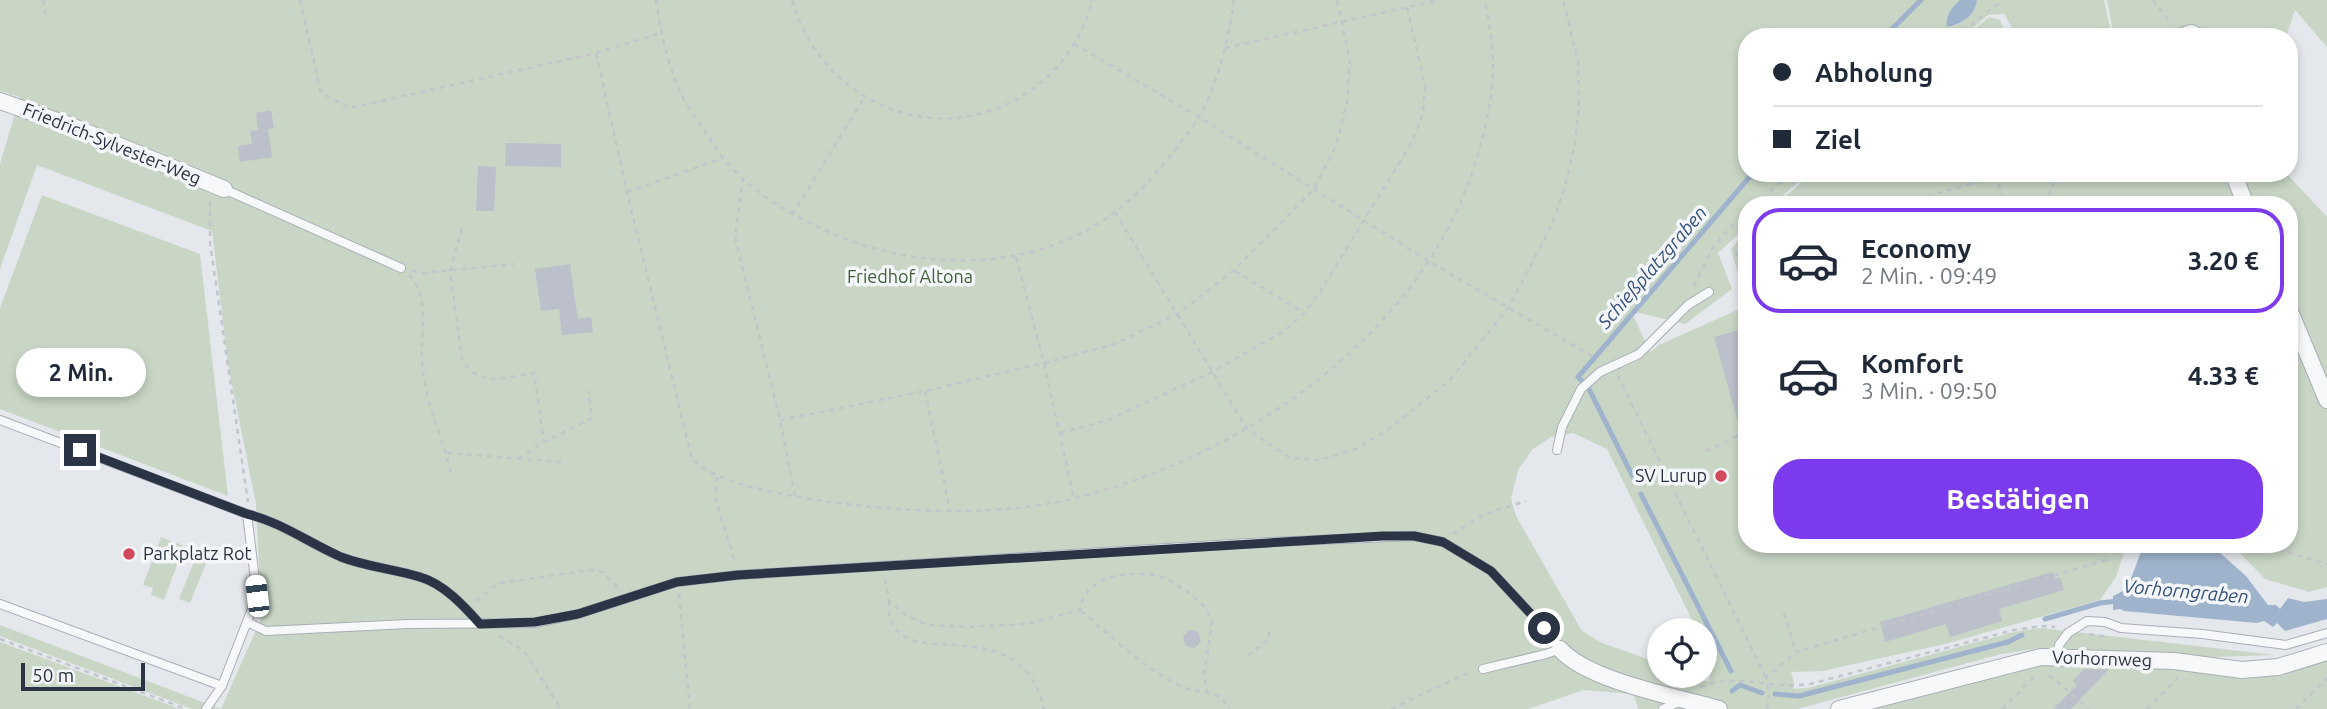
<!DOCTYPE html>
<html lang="de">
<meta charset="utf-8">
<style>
:root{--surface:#fff;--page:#f2f2f3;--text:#1f2937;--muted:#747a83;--line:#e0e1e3;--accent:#7c3aed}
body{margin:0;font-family:Ubuntu,sans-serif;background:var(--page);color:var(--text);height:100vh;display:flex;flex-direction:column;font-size:26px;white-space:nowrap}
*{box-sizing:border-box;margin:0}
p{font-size:23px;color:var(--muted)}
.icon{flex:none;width:38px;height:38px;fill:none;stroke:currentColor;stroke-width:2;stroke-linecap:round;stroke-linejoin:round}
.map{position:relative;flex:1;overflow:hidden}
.drawer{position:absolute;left:1738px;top:196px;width:560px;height:357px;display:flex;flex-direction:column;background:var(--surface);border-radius:28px;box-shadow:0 4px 10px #0003}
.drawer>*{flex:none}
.hud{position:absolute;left:1738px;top:28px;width:560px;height:154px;border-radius:28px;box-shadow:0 4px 10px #0003;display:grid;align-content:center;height:154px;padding:0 35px;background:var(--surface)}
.buttons{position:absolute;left:1647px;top:618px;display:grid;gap:14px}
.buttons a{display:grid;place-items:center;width:70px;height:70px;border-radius:50%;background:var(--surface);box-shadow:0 4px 10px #0003;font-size:35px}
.scale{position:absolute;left:21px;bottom:18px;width:124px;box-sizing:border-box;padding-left:7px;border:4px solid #2b3445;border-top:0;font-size:19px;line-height:24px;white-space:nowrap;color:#2b3445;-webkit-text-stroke:5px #f4f6f9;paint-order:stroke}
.end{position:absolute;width:32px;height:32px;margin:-16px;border:9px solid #2b3445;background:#fff;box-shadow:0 0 0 4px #fff}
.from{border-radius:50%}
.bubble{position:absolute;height:49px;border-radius:24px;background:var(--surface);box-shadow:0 4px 10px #0003;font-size:23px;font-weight:700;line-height:49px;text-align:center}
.car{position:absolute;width:21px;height:42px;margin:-21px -10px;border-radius:9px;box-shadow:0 0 5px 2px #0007;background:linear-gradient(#fff 24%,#345 0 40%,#fff 0 76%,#345 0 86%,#fff 0)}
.hud b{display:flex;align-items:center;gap:24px;height:66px;font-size:26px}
.hud b+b{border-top:2px solid var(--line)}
.hud i{width:18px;height:18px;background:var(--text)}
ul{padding:12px 0 0;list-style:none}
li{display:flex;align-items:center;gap:21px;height:105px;margin:0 14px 10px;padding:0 21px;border:4px solid transparent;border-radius:28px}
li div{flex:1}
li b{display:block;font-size:26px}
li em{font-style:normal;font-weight:700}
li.active{border-color:var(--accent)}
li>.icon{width:63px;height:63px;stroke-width:1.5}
.primary-button{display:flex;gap:14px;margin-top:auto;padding:14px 35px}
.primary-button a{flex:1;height:80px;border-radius:28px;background:var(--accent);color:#fff;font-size:28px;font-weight:700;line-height:80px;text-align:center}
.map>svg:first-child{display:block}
.green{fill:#c9d6c5;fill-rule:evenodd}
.water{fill:#9fb4cc}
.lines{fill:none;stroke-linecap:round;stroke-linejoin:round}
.stream{stroke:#9fb4cc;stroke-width:5}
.building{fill:#bbc0ca}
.service-casing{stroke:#a9aeb7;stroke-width:10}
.minor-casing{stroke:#a9aeb7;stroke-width:18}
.path{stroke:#c2c5cb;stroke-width:2.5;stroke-dasharray:5 5;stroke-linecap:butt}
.service{stroke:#f7f8fa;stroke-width:8}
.minor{stroke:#f7f8fa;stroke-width:16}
.route{stroke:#2b3445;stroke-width:9}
.poi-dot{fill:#d1495b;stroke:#f4f6f9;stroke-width:2.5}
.labels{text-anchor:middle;stroke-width:7;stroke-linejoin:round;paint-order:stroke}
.street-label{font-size:18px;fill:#2b3445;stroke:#f4f6f9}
.park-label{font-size:18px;fill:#3f6138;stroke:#f4f6f9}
.poi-label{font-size:18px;fill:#2b3445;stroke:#f4f6f9;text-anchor:end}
.water-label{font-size:19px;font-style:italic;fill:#34527a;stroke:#f4f6f9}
</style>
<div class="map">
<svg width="2327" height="709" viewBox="0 0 2327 709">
<rect width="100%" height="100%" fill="#e4e7ec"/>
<path class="green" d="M0,0H1960C1952,6 1945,17 1948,27C1963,24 1975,16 1977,0H2104L2112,37H2017L2004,14L1988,15L1963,37H1746V173H1808L1772,205H1746V227L1718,253L1732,289L1685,324L1631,311L1650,352L1659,345L1746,306V544H2127L2116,577L2100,600L1945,644L1822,671L1791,672L1794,682L1793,689L1808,688L2014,632L2041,628L2274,655L2215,657L2040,648L2001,654L1797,709H1639L1633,694L1584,690L1528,709H192L0,636V625L221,709L261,619V605L256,504L228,364L212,231L37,165L0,269V164L20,97L0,91ZM1573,433L1607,449L1697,630H1704L1705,645L1713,663L1709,681L1692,682L1683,676H1659V663L1602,643L1582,631L1516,516L1511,499L1518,470L1532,450L1551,437Z
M2107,0H2327V47L2295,10L2286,37H2114Z
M1989,17L2000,20L2007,37H1966Z
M1812,173H2286L2327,217V587L2309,592L2265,579L2231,544H2289V205H1776Z
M42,195L200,254L228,496L0,409V308Z
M1746,231V302L1731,249Z
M161,537L184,546L164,600L151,595L153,588L143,585Z
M198,552L209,556L190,603L179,599Z
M0,642L180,709H0Z
M2327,659V709H1852L2044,660L2192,671L2233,677H2256L2277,673Z"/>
<path class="water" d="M1960,0H1977C1975,16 1962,24 1947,27C1945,17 1952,6 1960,0Z
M2144,544H2210L2246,576L2268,605H2276L2280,609L2288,598L2304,602L2327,599V619L2285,631L2277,623L2273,627L2264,621L2257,623L2124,611L2120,609L2113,610V596L2127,589Z"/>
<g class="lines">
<path class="stream" d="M1884,37L1921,0
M1583,382L1578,377L1753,173
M1588,387L1633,477
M1641,494L1731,671
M2045,619L2100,603L2118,601
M1732,691L1740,685L1762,693
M1775,694L1799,696L2008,642L2022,635"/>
</g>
<path class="building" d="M271,110L274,128L268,129L272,157L240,162L238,146L252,144L250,131L258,130L256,113Z
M506,143L561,144V167L505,166Z
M478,166L496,167L494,211H476Z
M570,264L578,319L591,317L593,332L562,335L559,309L541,311L535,269Z
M1746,328V349L1738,352L1746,383V440H1743L1714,337Z
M2053,572L2055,579L2060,577L2064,590L1999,609L2002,621L1950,637L1946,624L1885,642L1880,622Z
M1189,630L1198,632L1201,641L1195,648L1186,646L1183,637Z
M2084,669L2108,670L2071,709H2053L2077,685L2073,681Z"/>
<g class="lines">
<g class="service-casing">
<path id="service" d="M224,189L401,268
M0,420L247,514C281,522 309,543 341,557C367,567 394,569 420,577C444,584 464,606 480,624
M1557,450L1562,427L1581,389L1600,372L1639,354L1688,305L1709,292
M0,604L222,686
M247,622L266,631L408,624L535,623L578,614L677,582L738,575L1248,543L1414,536L1443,542L1491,571L1544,628L1560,649L1546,654L1483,669
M2057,656L2059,645L2068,633L2087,621L2105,622L2121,628L2202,634L2286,645L2327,633
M206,709L222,686L257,596L247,514
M1663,709L1679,702"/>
</g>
<g class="minor-casing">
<path id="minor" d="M2179,37L2191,33L2199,37
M0,101L66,124L224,189
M2233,173L2246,205
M2289,309L2327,400
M1560,649C1588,681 1677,697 1719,709
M1839,709L2041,657L2174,661L2242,670L2278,667L2327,652"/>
</g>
<path class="path" d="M43,0L46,16
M300,0L321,93L350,108L596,53L661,33
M656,0C660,30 670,75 685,101C691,112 699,122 706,133C712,141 717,151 724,159C748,188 784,211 818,227C910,272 1030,276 1115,212C1139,194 1160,170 1177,147C1185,137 1193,127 1199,117C1219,82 1228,39 1234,0
M792,0C824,111 952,157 1043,81C1067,60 1085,31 1092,0
M2153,0L2172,25
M1955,37L1999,3
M1074,44L1199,117L1430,262L1597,359
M1225,48L1439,0
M596,53L627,192L692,459C717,486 801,498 838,503C913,513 1002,516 1075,498C1244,457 1421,335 1475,164C1485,132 1493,99 1493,66C1493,44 1489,22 1485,0
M743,178L735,237L780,420L795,496
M627,192L723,158
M210,201V243L248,502
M1755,205L1790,173
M1899,205L1996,176L2005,205
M2045,205L2054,182L2063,173
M1115,212L1247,429L1290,458L1320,460L1356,449L1386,431L1450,380L1508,308L1551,227L1564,190L1574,149L1579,106L1578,61L1563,0
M792,215L864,98
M462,228L450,271L462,359C479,389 505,377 534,373L544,442
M1746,249L1736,252L1746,290
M1016,257L1044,363L1074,499
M412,271L422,273L514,264
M1235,271L1304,313
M409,275C431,297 420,334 422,363C425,402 443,439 452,477
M1694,286L1714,245L1746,212
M1618,376L1766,678
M925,391L950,510
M780,420L925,391L1044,363L1112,345L1178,314L1234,270L1314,189L1336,146L1347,102L1350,61L1337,0
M1060,433L1108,420L1212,372L1284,331L1304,313L1320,292L1412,142L1423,114L1425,86L1407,7
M1706,451L1746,432
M447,453L561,462
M518,459L544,442L592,418L588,391
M717,477L716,501L735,562
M1453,534L1484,514L1526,501
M2259,544L2327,564
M885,579L889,601L907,616L928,625L967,627L1026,624L1080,610L1083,599L1089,589L1106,578L1127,574H1142L1156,575L1171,581L1188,592L1204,606L1212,622L1204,676L1207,691
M679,594L690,709
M476,601L499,583L592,570L603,572L619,589
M889,601C889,606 888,613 890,618C906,674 1020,606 1044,709
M1081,611C1112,637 1142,666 1178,685C1199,696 1215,685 1230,709
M1784,613L1796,652
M2089,634L2107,637
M499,636L524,651L561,709
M0,639L186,709
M1248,656L1270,638L1268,632
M2049,675L2089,709
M1700,687C1738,672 1771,690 1810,684L2014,630L2043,626L2055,627
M1391,709L1472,671
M1767,709L1769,693L1766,678L1796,652L2109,559
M2002,709L2034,677
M2147,709L2178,678
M2296,709L2327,678"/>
<use href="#service" class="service"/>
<use href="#minor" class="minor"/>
</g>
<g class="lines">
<path class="route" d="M80,450L247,514C281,522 309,543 341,557C367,567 394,569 420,577C444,584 464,606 480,624L535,622L578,614L677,582L738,575L1383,536H1414L1443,542L1491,571L1544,628"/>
</g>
<g class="poi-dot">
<circle cx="1721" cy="476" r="7"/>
<circle cx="129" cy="554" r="7"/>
</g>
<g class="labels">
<g class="street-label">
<text transform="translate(112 144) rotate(22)" y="6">Friedrich-Sylvester-Weg</text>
<text transform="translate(2102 659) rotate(2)" y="6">Vorhornweg</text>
</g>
<g class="park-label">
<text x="910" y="283">Friedhof Altona</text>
</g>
<g class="poi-label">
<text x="1707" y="482">SV Lurup</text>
<text x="143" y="560" text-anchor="start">Parkplatz Rot</text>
</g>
<g class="water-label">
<text transform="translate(1652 267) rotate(-49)" y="7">Schießplatzgraben</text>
<text transform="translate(2186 591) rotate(5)" y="7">Vorhorngraben</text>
</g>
</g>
</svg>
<div class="buttons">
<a><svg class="icon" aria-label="locate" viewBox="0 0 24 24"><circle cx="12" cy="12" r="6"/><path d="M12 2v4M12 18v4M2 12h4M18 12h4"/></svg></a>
</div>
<div class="scale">50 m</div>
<i class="end from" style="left:1544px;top:628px"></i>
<i class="end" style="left:80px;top:450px"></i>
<div class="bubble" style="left:16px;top:348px;width:130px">2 Min.</div>
<i class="car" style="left:257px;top:596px;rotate:353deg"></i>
<div class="hud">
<b><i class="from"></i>Abholung</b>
<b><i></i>Ziel</b>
</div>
<section class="drawer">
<ul>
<li class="active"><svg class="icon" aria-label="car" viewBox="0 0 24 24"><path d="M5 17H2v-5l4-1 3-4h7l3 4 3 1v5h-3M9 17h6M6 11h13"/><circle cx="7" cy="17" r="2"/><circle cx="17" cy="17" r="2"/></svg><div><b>Economy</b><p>2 Min. · 09:49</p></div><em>3.20 €</em></li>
<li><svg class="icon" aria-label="car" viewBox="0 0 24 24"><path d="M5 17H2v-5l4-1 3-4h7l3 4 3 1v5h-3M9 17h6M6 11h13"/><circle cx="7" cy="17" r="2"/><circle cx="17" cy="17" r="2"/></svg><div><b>Komfort</b><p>3 Min. · 09:50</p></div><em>4.33 €</em></li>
</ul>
<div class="primary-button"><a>Bestätigen</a></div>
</section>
</div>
